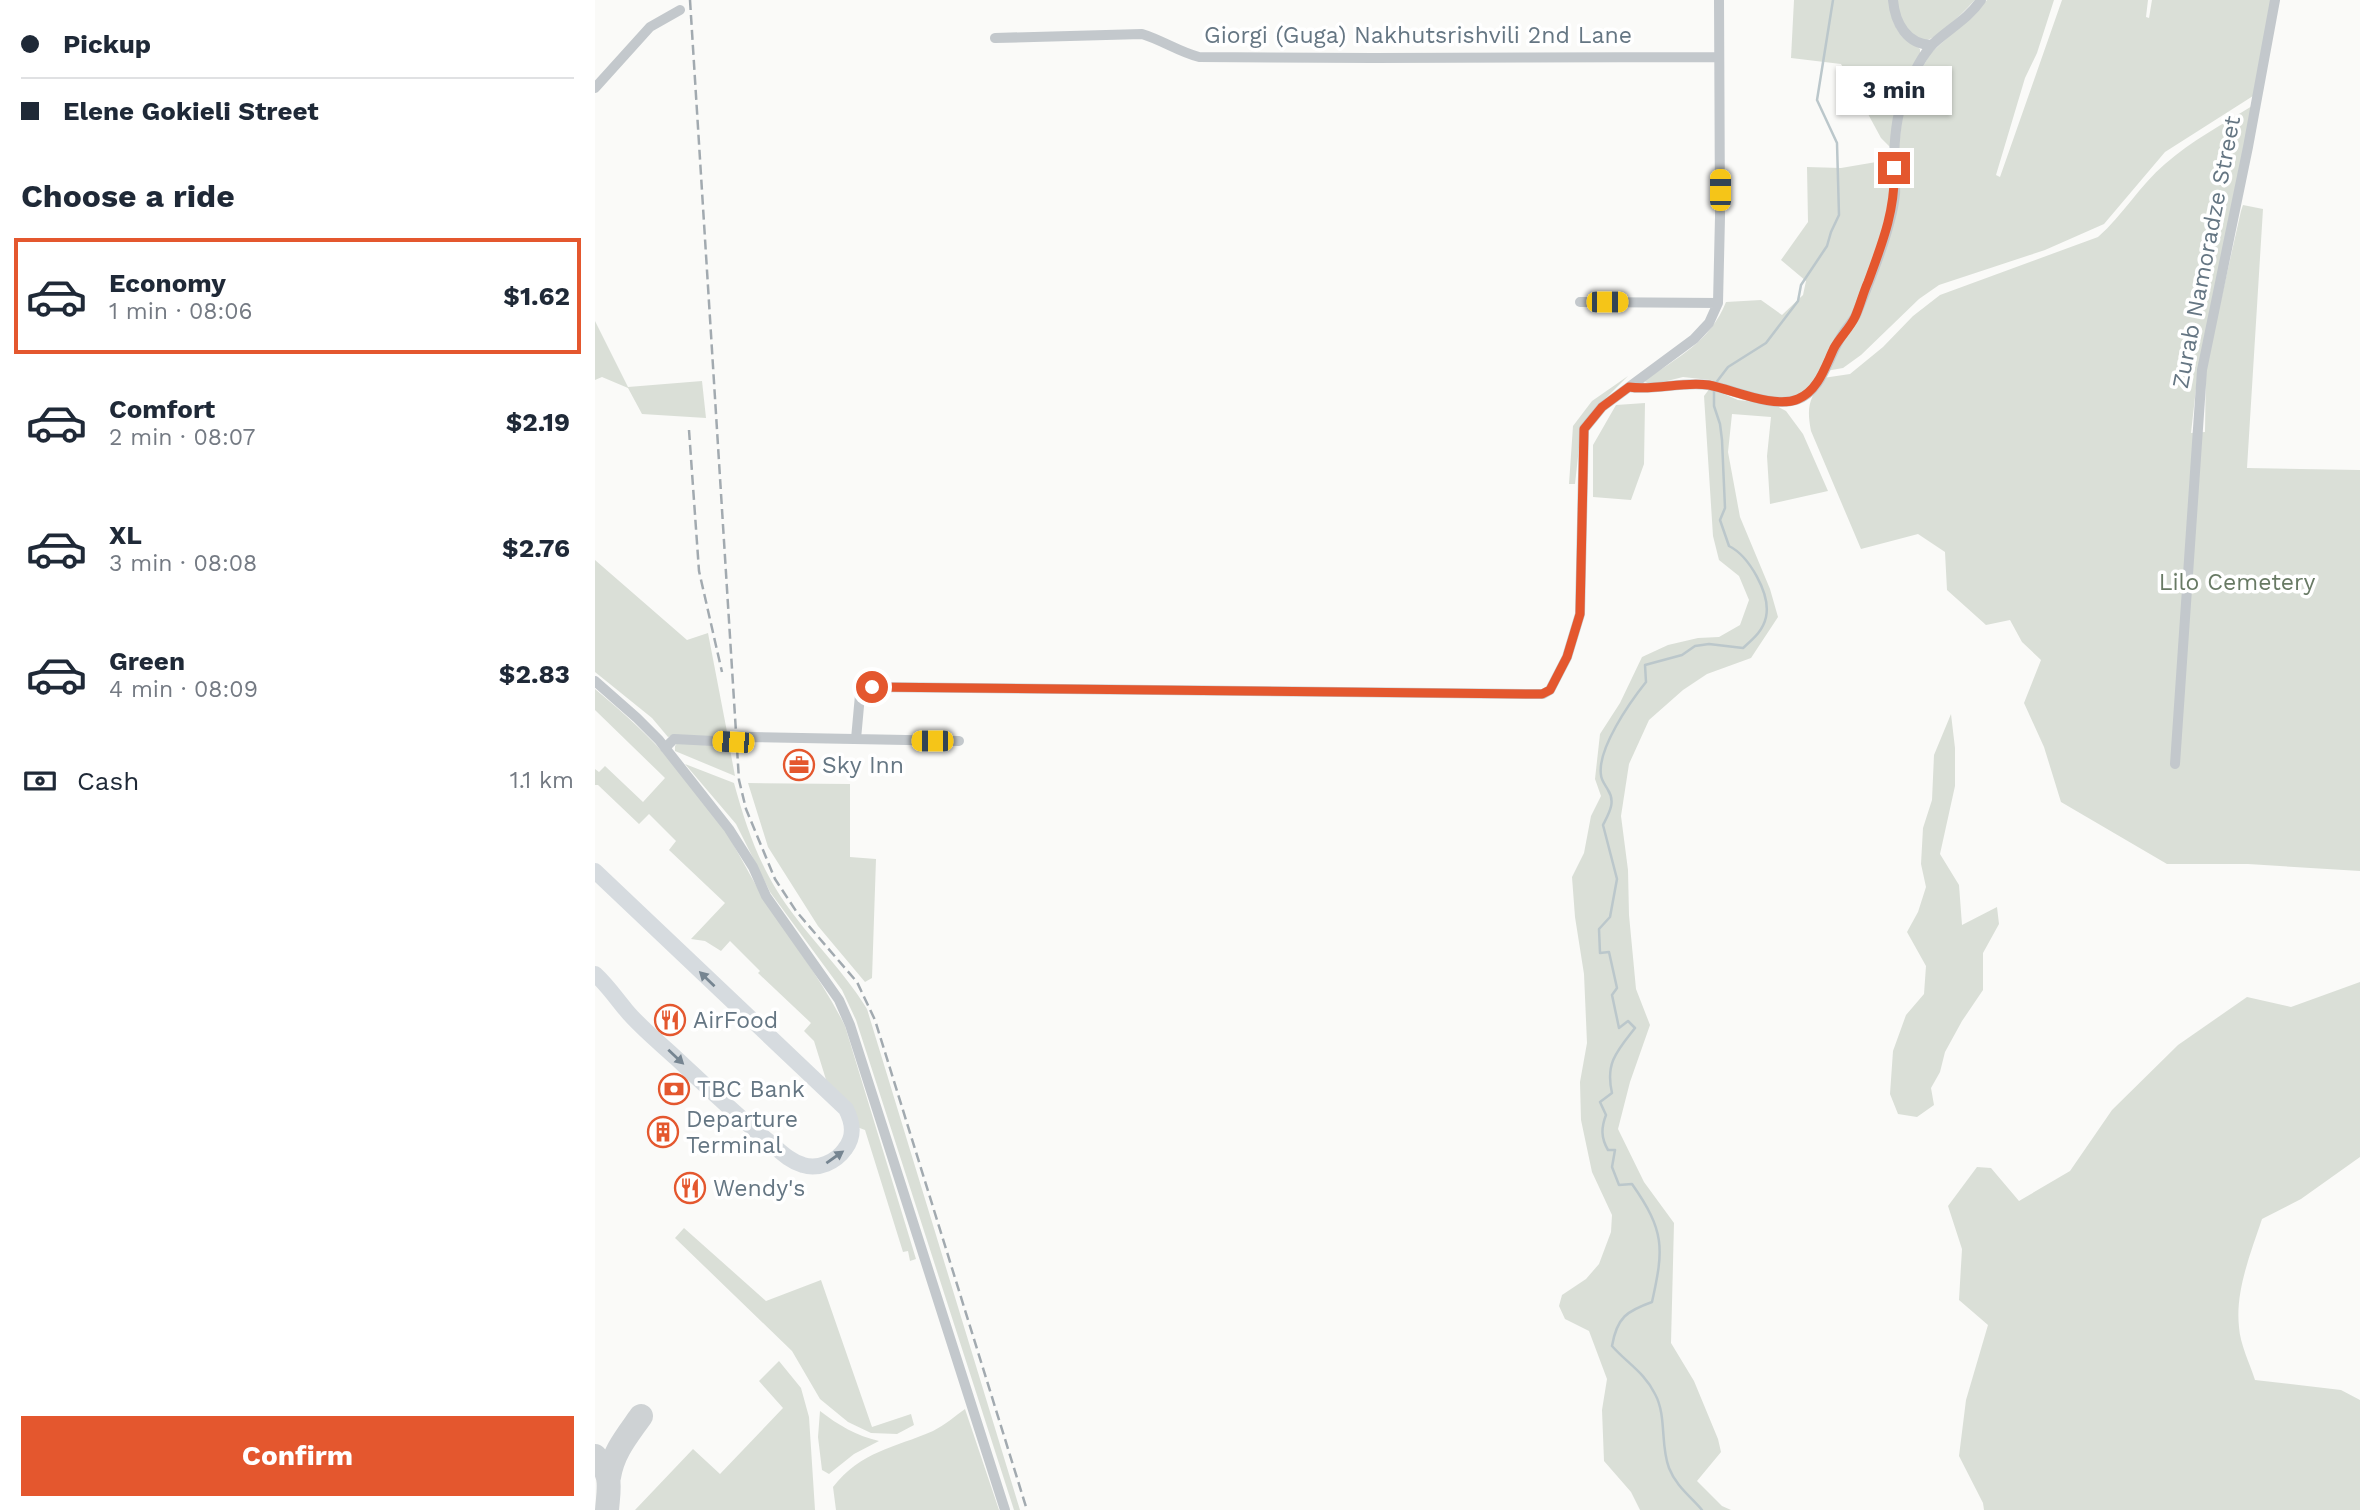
<!DOCTYPE html>
<meta charset="utf-8">
<style>
:root{--surface:#fff;--page:#f2f2f3;--text:#1f2937;--muted:#747a83;--line:#e0e1e3;--accent:#e4572e}
body{margin:0;font-family:"Work Sans",sans-serif;background:var(--page);color:var(--text);height:100vh;display:flex;flex-direction:column;font-size:26px;white-space:nowrap}
*{box-sizing:border-box;margin:0}
p{font-size:23px;color:var(--muted)}
.icon{flex:none;width:38px;height:38px;fill:none;stroke:currentColor;stroke-width:2;stroke-linecap:round;stroke-linejoin:round}
.map{position:relative;flex:1;overflow:hidden}
.drawer{display:flex;flex-direction:column;background:var(--surface);width:595px}
.drawer>*{flex:none}
.hud{display:grid;align-content:center;height:154px;padding:0 21px;background:var(--surface)}
.end{position:absolute;width:32px;height:32px;margin:-16px;border:9px solid #e4572e;background:#fff;box-shadow:0 0 0 4px #fff}
.from{border-radius:50%}
.bubble{position:absolute;height:49px;border-radius:0px;background:var(--surface);box-shadow:0 2px 5px #0004;font-size:23px;font-weight:700;line-height:49px;text-align:center}
.car{position:absolute;width:21px;height:42px;margin:-21px -10px;border-radius:9px;box-shadow:0 0 5px 2px #0007;background:linear-gradient(#f5c518 24%,#345 0 40%,#f5c518 0 76%,#345 0 86%,#f5c518 0)}
.hud b{display:flex;align-items:center;gap:24px;height:66px;font-size:26px}
.hud b+b{border-top:2px solid var(--line)}
.hud i{width:18px;height:18px;background:var(--text)}
ul{padding:0;list-style:none}
li{display:flex;align-items:center;gap:21px;height:116px;margin:0 14px 10px;padding:0 7px;border:4px solid transparent;border-radius:0px}
li div{flex:1}
li b{display:block;font-size:26px}
li em{font-style:normal;font-weight:700}
li.selected{border-color:var(--accent)}
li>.icon{width:63px;height:63px;stroke-width:1.5}
h2{padding:0 21px;font-size:32px;line-height:84px}
.pay{display:flex;align-items:center;gap:18px;height:77px;padding:0 21px;font-size:26px}
.pay p{margin-inline-start:auto}
.primary-button{display:flex;gap:14px;margin-top:auto;padding:14px 21px}
.primary-button a{flex:1;height:80px;border-radius:0px;background:var(--accent);color:#fff;font-size:28px;font-weight:700;line-height:80px;text-align:center}
main{display:flex;flex:1;min-height:0}
.map>svg:first-child{display:block}
.green{fill:#dadfd7}
.lines{fill:none;stroke-linecap:round;stroke-linejoin:round}
.stream{stroke:#bbc7cb;stroke-width:2.5}
.taxiway{stroke:#ced2d4;stroke-width:24}
.street{stroke:#c3c8cc;stroke-width:10}
.primary{stroke:#d6dbdf;stroke-width:16}
.rail{stroke:#a2aab0;stroke-width:2.5;stroke-dasharray:10 5;stroke-linecap:butt}
.oneway{fill:#768591}
.route{stroke:#e4572e;stroke-width:9}
.labels{text-anchor:middle;stroke-width:7;stroke-linejoin:round;paint-order:stroke}
.street-label{font-size:23px;fill:#657683;stroke:#fff}
.park-label{font-size:23px;fill:#687a64;stroke:#fff}
.poi-label{font-size:23px;fill:#657683;stroke:#fff;text-anchor:start}
</style>
<main>
<section class="drawer">
<div class="hud">
<b><i class="from"></i>Pickup</b>
<b><i></i>Elene Gokieli Street</b>
</div>
<h2>Choose a ride</h2>
<ul>
<li class="selected"><svg class="icon" aria-label="car" viewBox="0 0 24 24"><path d="M5 17H2v-5l4-1 3-4h7l3 4 3 1v5h-3M9 17h6M6 11h13"/><circle cx="7" cy="17" r="2"/><circle cx="17" cy="17" r="2"/></svg><div><b>Economy</b><p>1 min · 08:06</p></div><em>$1.62</em></li>
<li><svg class="icon" aria-label="car" viewBox="0 0 24 24"><path d="M5 17H2v-5l4-1 3-4h7l3 4 3 1v5h-3M9 17h6M6 11h13"/><circle cx="7" cy="17" r="2"/><circle cx="17" cy="17" r="2"/></svg><div><b>Comfort</b><p>2 min · 08:07</p></div><em>$2.19</em></li>
<li><svg class="icon" aria-label="car" viewBox="0 0 24 24"><path d="M5 17H2v-5l4-1 3-4h7l3 4 3 1v5h-3M9 17h6M6 11h13"/><circle cx="7" cy="17" r="2"/><circle cx="17" cy="17" r="2"/></svg><div><b>XL</b><p>3 min · 08:08</p></div><em>$2.76</em></li>
<li><svg class="icon" aria-label="car" viewBox="0 0 24 24"><path d="M5 17H2v-5l4-1 3-4h7l3 4 3 1v5h-3M9 17h6M6 11h13"/><circle cx="7" cy="17" r="2"/><circle cx="17" cy="17" r="2"/></svg><div><b>Green</b><p>4 min · 08:09</p></div><em>$2.83</em></li>
</ul>
<div class="pay"><svg class="icon" aria-label="cash" viewBox="0 0 24 24"><path d="M3 7h18v10H3z"/><circle cx="12" cy="12" r="2"/></svg>Cash<p>1.1 km</p></div>
<div class="primary-button"><a>Confirm</a></div>
</section>
<div class="map">
<svg width="1765" height="1510" viewBox="0 0 1765 1510">
<rect width="100%" height="100%" fill="#fafaf8"/>
<path class="green" d="M1199,0H1294C1299,31 1301,31 1325,49V55L1303,102L1295,166L1294,214L1257,317L1213,391L1200,398L1168,397L1115,380L1088,377L1056,385L1049,381C1083,357 1115,342 1131,302L1166,300L1187,315L1208,295L1211,281L1186,260L1213,222L1212,167L1246,168L1293,160L1296,148L1286,138L1246,64L1196,58Z
M1300,0H1380C1370,10 1343,40 1330,40C1322,40 1315,34 1309,30Z
M1392,0H1459L1442,53L1430,78L1401,175L1405,177L1467,0H1553L1551,17L1554,18L1557,0H1676L1658,96L1570,152L1509,224L1450,250L1344,285L1324,299L1266,355L1248,368L1231,371L1300,217L1302,164L1309,101L1335,54Z
M1657,106L1603,370L1596,433L1610,432L1611,366L1646,211L1648,205L1668,209L1652,468L1765,470V871L1653,864H1572L1466,802L1449,747L1429,703L1446,660L1427,642L1415,620L1391,625L1352,590L1350,552L1323,534L1266,549L1216,431C1211,405 1215,399 1228,378L1255,374L1288,347L1318,316L1345,295L1503,237C1528,215 1545,185 1570,164C1596,141 1628,124 1657,106Z
M0,321L33,387L107,381L111,418L47,414L33,388L7,377L0,380Z
M1033,376L996,413L986,429L980,484H974L978,426L997,401Z
M1115,388L1143,400L1178,404L1191,411L1208,434L1233,491L1175,504L1172,456L1176,417L1137,414L1133,452L1145,517L1175,589L1183,617L1156,658L1112,674L1088,690L1054,720L1034,764L1026,816L1033,870L1034,915L1041,989L1055,1025L1035,1082L1023,1129L1049,1182L1079,1223L1076,1343L1099,1381L1123,1439L1126,1452L1102,1481L1127,1506L1136,1510H1045L1036,1492L1009,1461L1007,1410L1012,1379L994,1331L970,1319L964,1306L967,1295L991,1279L1004,1264L1016,1232L1017,1215L997,1172L986,1120L985,1082L992,1043L989,974L980,917L977,877L989,853L996,816L1006,796L1000,779L1005,734L1025,703L1047,657L1073,645L1103,638L1124,637L1145,625L1154,600L1144,576L1124,560L1118,536L1109,396Z
M1050,403L1049,464L1036,500L998,497V445L1021,405Z
M0,560L92,640L113,633L133,737L80,735L73,737L57,718L0,672Z
M0,689C46,727 90,771 124,821C140,845 152,871 167,895C194,939 227,979 250,1026L321,1259L315,1261L313,1251L308,1252L270,1130L262,1127L233,1086L219,1041L209,1031L216,1023L163,973L165,971L135,941L126,951L110,941L96,939L130,903L74,850L81,841L54,814L44,824L3,785H0V769L4,772L10,766L48,802L70,778L0,710Z
M1356,714L1360,748V786L1345,854L1364,885L1367,925L1402,907L1404,924L1388,953V990L1367,1021L1350,1052L1345,1072L1336,1088L1339,1105L1322,1117L1303,1114L1295,1094L1298,1051L1311,1015L1329,994L1331,966L1312,932L1323,912L1331,887L1326,864L1328,828L1337,800L1339,755Z
M83,742L134,744L140,776L80,751V746Z
M90,764L139,783C149,820 161,856 181,889C207,932 246,966 272,1009L425,1510H419L261,1020L247,990L175,892L141,824Z
M153,783L255,784V857L281,859L277,978L270,982L223,926L173,847Z
M1765,982V1157L1706,1199L1667,1219C1656,1252 1640,1291 1644,1327C1645,1344 1655,1364 1660,1380L1746,1390L1765,1400V1510H1389L1388,1503L1364,1456L1371,1400L1393,1325L1364,1300L1367,1249L1353,1206L1382,1167L1396,1168L1424,1201L1475,1171L1517,1110L1583,1045L1652,997L1696,1007Z
M89,1228L171,1301L226,1280L277,1427L316,1414L319,1425L302,1434L276,1433L253,1422L225,1399L197,1351L80,1238Z
M184,1361L206,1388L214,1417L220,1510H40L98,1449L125,1474L188,1408L164,1381Z
M370,1409L404,1510H241L238,1487C266,1451 299,1448 338,1431C350,1425 360,1416 370,1409Z
M225,1411C243,1425 262,1436 284,1441L259,1454L234,1474L227,1470L223,1437Z"/>
<g class="lines">
<path class="stream" d="M1120,384L1133,367L1171,343L1203,301L1206,285L1232,246L1236,232L1244,215L1242,143L1222,100L1238,0
M1107,1510C1095,1496 1081,1486 1074,1468C1065,1445 1072,1416 1060,1394C1050,1373 1032,1363 1017,1346C1022,1317 1032,1311 1057,1302C1069,1248 1070,1231 1037,1184L1024,1185L1017,1167L1020,1150H1013C1006,1138 1006,1128 1011,1115L1005,1102L1017,1093C1010,1063 1022,1051 1040,1028L1033,1021L1024,1028L1017,995L1022,988L1014,952L1005,953L1004,929L1015,917L1022,879L1008,825C1014,813 1021,802 1013,790C1011,786 1006,780 1006,775C1002,749 1035,702 1051,682L1050,665L1087,655L1100,646L1114,644L1148,648C1158,639 1168,631 1171,617C1176,594 1154,556 1134,546L1125,520L1130,508L1127,440L1125,424L1119,406V391"/>
<path class="taxiway" d="M0,1456C18,1475 14,1485 12,1510
M14,1477C18,1452 32,1436 46,1416"/>
<path class="street" d="M1298,0C1300,23 1312,45 1337,45
M400,38L547,34C567,40 584,52 604,57L778,58L1124,57
M0,88L55,27L85,10
M985,302L1123,303
M1034,387C1061,391 1086,381 1113,385C1138,389 1176,408 1201,400C1227,392 1233,357 1246,337C1250,329 1257,323 1261,315C1274,283 1297,227 1300,194C1301,185 1298,176 1299,167C1299,146 1301,118 1308,99C1315,80 1325,57 1339,43C1354,29 1374,18 1386,0
M0,681L42,718L64,740L134,829L158,867L171,896L244,1000L255,1025L410,1510
M261,739L265,695L268,690L277,687L937,694H948L955,690L972,657L985,614L989,429L1007,407L1099,339L1114,323L1123,303L1125,217L1124,0
M70,748L79,739L138,742L155,737L364,741
M1580,764L1607,370L1653,147L1680,0"/>
<path class="primary" d="M0,871L251,1109C258,1123 260,1136 250,1149C241,1162 223,1170 208,1165C194,1161 184,1150 173,1141C141,1115 111,1086 81,1058C65,1043 46,1028 31,1010C21,998 12,985 0,974"/>
<path class="rail" d="M95,0L144,780L151,809L180,879L201,911L262,982L280,1020L432,1510
M94,430L104,571L127,672"/>
</g>
<defs><path id="oneway-solid" d="M-6-.8H1V-3.2L6.5 0L1 3.2V.8H-6Z" transform="scale(1.75)"/></defs>
<g class="oneway">
<use href="#oneway-solid" transform="translate(112 979) rotate(-136)"/>
<use href="#oneway-solid" transform="translate(81 1057) rotate(43)"/>
<use href="#oneway-solid" transform="translate(240 1157) rotate(-35)"/>
</g>
<g class="lines">
<path class="route" d="M277,687L937,694H947L955,690L972,657L985,614L989,429L1007,407L1034,387C1061,391 1087,381 1114,385C1139,390 1179,409 1203,399C1223,391 1230,367 1239,348C1245,337 1255,328 1260,317C1265,306 1268,293 1273,282C1287,244 1301,209 1299,168"/>
</g>
<defs>
<g id="office-ring" transform="scale(1.575)"><circle r="9.5" fill="#fff" stroke="#e4572e" stroke-width="1.5"/><path d="M-6-3h4V-5.5h4V-3h4V5H-6ZM-1-4.5V-3h2v-1.5ZM-6 0V1H6V0Z" fill="#e4572e"/></g>
<g id="restaurant-ring" transform="scale(1.575)"><circle r="9.5" fill="#fff" stroke="#e4572e" stroke-width="1.5"/><path d="M-5-6h1v4h1v-4h1v4h1v-4h1v5L-1.5 .5V6h-2V.5L-5-1ZM5-6V6H3V1.5H1.5Q1.5-4 5-6Z" fill="#e4572e"/></g>
<g id="bank-ring" transform="scale(1.575)"><circle r="9.5" fill="#fff" stroke="#e4572e" stroke-width="1.5"/><path d="M-6-4H6V4H-6ZM0-2.3a2.3 2.3 0 1 0 0 4.6a2.3 2.3 0 1 0 0-4.6Z" fill="#e4572e"/></g>
<g id="building-ring" transform="scale(1.575)"><circle r="9.5" fill="#fff" stroke="#e4572e" stroke-width="1.5"/><path d="M-4-6H4V6H1V3H-1V6H-4ZM-2.5-4.3h1.7v1.8h-1.7ZM.8-4.3h1.7v1.8H.8ZM-2.5-1h1.7V.8h-1.7ZM.8-1h1.7V.8H.8Z" fill="#e4572e"/></g>
</defs>
<g fill-rule="evenodd">
<use href="#office-ring" x="204" y="765"/>
<use href="#restaurant-ring" x="75" y="1020"/>
<use href="#bank-ring" x="79" y="1089"/>
<use href="#building-ring" x="68" y="1132"/>
<use href="#restaurant-ring" x="95" y="1188"/>
</g>
<g class="labels">
<g class="street-label">
<text x="823" y="43">Giorgi (Guga) Nakhutsrishvili 2nd Lane</text>
<text transform="translate(1611 252) rotate(-79)" y="8">Zurab Namoradze Street</text>
</g>
<g class="park-label">
<text x="1642" y="590">Lilo Cemetery</text>
</g>
<g class="poi-label">
<text x="227" y="773">Sky Inn</text>
<text x="98" y="1028">AirFood</text>
<text x="102" y="1097">TBC Bank</text>
<text x="91" y="1127">Departure<tspan x="91" dy="26">Terminal</tspan></text>
<text x="118" y="1196">Wendy's</text>
</g>
</g>
</svg>
<i class="end from" style="left:277px;top:687px"></i>
<i class="end" style="left:1299px;top:168px"></i>
<div class="bubble" style="left:1241px;top:66px;width:116px">3 min</div>
<i class="car" style="left:1125px;top:190px;rotate:0deg"></i>
<i class="car" style="left:1012px;top:302px;rotate:90deg"></i>
<i class="car" style="left:337px;top:741px;rotate:270deg"></i>
<i class="car" style="left:138px;top:742px;rotate:273deg"></i>
</div>
</main>
